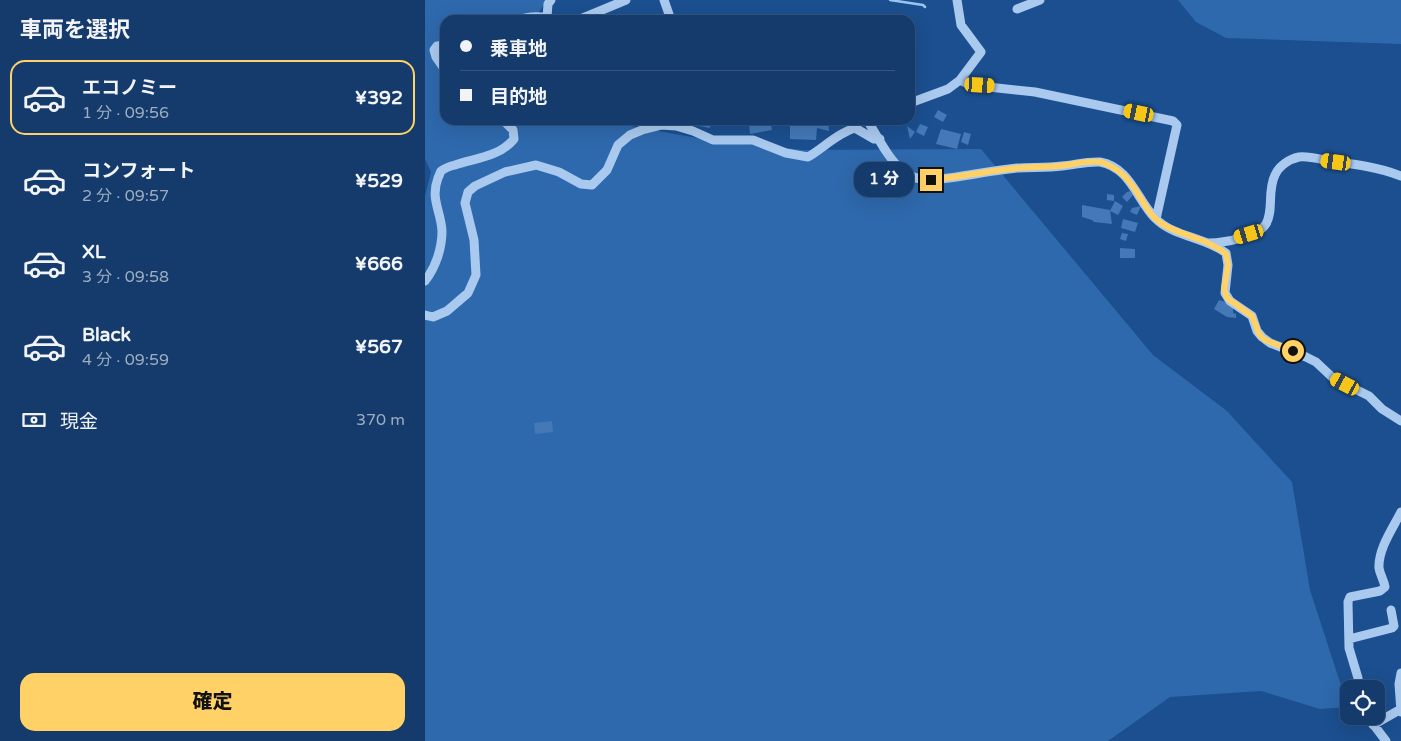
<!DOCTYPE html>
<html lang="ja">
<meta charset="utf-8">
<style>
:root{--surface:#143b6b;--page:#1d4271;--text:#f1f3f6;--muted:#9dadc1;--line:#33557e;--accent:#ffd166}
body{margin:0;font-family:"Varela Round","Noto Sans JP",sans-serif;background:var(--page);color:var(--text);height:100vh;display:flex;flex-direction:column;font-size:19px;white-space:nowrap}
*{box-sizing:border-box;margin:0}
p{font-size:16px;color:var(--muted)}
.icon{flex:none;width:28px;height:28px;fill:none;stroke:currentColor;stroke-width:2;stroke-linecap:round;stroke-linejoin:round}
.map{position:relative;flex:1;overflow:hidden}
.details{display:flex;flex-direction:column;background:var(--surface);width:425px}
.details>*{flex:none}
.top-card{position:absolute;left:15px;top:15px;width:475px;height:110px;border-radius:15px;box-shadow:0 5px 20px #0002,0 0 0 1px var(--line);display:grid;align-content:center;height:110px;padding:0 20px;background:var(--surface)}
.fabs{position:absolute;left:915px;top:680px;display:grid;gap:10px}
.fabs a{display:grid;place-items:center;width:45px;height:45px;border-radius:10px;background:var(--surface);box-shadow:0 5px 20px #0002,0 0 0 1px var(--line);font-size:25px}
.end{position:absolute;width:22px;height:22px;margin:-11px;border:6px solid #ffd166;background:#111;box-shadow:0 0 0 2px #111}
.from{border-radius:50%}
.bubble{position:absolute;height:35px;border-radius:15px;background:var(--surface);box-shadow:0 5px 20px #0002,0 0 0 1px var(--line);font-size:16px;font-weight:800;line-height:35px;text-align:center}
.car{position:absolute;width:15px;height:30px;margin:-15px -8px;border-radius:6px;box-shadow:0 0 4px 1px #0007;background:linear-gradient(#f5c518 24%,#345 0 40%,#f5c518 0 76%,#345 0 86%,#f5c518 0)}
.top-card b{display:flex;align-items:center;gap:18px;height:48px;font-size:19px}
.top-card b+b{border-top:1px solid var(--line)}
.top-card i{width:12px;height:12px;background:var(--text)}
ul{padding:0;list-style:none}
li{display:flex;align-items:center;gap:15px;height:75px;margin:0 10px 8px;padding:0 10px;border:2px solid transparent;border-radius:15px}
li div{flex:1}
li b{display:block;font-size:19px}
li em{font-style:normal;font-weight:800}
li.current{border-color:var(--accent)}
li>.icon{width:45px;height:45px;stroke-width:1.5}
h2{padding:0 20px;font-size:22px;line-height:60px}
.pay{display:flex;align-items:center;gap:12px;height:55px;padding:0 20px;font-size:19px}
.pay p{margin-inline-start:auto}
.primary-button{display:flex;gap:10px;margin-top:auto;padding:10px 20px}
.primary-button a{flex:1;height:58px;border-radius:15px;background:var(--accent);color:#111;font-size:20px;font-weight:800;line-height:58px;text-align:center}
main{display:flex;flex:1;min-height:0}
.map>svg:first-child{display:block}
.green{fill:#2e69ad}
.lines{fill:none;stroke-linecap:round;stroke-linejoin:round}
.stream{stroke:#9cc4f0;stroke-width:2.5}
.building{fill:#4478b7}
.minor{stroke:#a9c9ee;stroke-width:9}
.route{stroke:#ffd166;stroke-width:6}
</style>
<main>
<section class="details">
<h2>車両を選択</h2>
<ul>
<li class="current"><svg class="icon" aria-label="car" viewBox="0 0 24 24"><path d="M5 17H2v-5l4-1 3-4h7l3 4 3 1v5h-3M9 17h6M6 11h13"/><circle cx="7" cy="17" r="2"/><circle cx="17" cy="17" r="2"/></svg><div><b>エコノミー</b><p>1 分 · 09:56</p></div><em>¥392</em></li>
<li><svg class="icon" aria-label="car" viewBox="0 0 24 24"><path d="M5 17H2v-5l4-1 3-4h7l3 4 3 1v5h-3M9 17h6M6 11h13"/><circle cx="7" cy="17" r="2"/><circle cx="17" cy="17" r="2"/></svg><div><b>コンフォート</b><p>2 分 · 09:57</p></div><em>¥529</em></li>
<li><svg class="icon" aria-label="car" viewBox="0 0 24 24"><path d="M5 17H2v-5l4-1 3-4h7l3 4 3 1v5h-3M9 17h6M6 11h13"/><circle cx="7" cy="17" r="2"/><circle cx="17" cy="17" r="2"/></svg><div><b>XL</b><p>3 分 · 09:58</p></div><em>¥666</em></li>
<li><svg class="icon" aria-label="car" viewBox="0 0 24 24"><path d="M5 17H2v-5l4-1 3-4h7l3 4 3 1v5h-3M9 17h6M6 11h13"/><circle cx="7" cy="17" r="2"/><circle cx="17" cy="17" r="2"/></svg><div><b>Black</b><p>4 分 · 09:59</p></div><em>¥567</em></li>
</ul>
<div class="pay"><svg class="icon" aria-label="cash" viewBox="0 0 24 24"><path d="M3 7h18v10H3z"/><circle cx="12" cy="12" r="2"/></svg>現金<p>370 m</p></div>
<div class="primary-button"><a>確定</a></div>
</section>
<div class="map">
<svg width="976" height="741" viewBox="0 0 976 741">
<rect width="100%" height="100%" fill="#1b4f8f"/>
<path class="green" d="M0,0H122L114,12L115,20H20V120H193L205,126L278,139L378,150L556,149L728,355L802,411L867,482L885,590L923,707L895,709L836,691L745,697L683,741H0V196L6,172L0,159Z
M753,0H976V44L801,38L771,22Z"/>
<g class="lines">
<path class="stream" d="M465,0L498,5L500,7"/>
</g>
<path class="building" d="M513,110L522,115L518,122L509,117Z
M264,120H286L285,128L263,124Z
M326,120H345L347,130L325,134L324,123Z
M394,120H417L414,126L403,120L404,131L392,128L391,140L365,139V122L393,123Z
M462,120H469L480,125L460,126Z
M495,124L503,127L499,136L491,132Z
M482,126L490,132L485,139Z
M516,129L536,134L532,149L511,144Z
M539,132L546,134L543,145L536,142Z
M705,191L708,195L702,202L697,197L702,192Z
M682,194L689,195V201L682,200Z
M690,201L698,206L693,215L685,211Z
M657,205L685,210L687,224L669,222L667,220L657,217Z
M716,206L712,215L705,212L707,208Z
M698,219L713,223L710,232L696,228Z
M697,233L703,234L701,241L695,239Z
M695,248L710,249V258H695Z
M794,300L801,302L808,308V313L811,314V318L802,317L789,309Z
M127,421L128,432L110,434L109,423Z"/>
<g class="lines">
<path class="minor" d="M239,0L246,20
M592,9L615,0
M122,17L123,4L126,0
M94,20C108,14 124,18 139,20
M153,20L201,0
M20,45L12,46L9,50L11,57L20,70
M535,80L545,85L610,92L748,121L752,125L731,219
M485,103L523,89L535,80L556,52L536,25L532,0
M442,120C452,135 463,159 477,170C485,177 494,180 505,180C513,180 523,178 531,177C551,174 571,170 592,168C607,167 622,168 637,166C649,165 663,161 675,162C705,167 712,200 730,218C748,237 780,237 801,253L803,265L800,293L805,301L827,316L832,331L837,337L845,343L881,357L891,362L908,378L944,396L957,409L976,421
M784,243C798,243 833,237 841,224C849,210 842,191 850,175C854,166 864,159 874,157C884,156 894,159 904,161C929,164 953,167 976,176
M0,281C11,267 17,248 17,231C16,211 5,199 13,178C14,176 15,173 16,171C20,168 26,166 30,165C51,158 74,157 89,139L88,130L78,120
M0,315L8,317L22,311L43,293L51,275L49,240L40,203L43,192L50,186L80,172L111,165L134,172L156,184L167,185L182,170L193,145L205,135L217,130L237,125L251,126L268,131L288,140H328L361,153L383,157C398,148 413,133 430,128L449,139H455
M924,639L967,628L969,626L966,610
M976,673L974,684L976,712
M934,689L933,678L924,648L923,602L925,597L955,591L960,587C959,580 955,575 954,568C953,549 968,528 976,512
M942,716L961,741
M948,725L976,709"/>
</g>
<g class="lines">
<path class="route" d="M506,180C535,177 564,171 592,168C606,167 620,167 634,166C647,165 662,160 676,162C682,164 691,169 696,173C714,187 719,214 739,225C758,236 783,239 801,254L803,265L799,289L802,298L827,316L834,334L840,340L868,351"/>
</g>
</svg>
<div class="fabs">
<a><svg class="icon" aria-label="locate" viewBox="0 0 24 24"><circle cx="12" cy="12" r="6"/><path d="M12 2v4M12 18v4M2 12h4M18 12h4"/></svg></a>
</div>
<i class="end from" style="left:868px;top:351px"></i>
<i class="end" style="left:506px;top:180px"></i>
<div class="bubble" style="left:429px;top:162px;width:60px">1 分</div>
<i class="car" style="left:555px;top:85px;rotate:93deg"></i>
<i class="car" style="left:714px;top:113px;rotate:282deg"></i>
<i class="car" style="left:911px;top:162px;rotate:278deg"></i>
<i class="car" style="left:824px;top:234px;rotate:253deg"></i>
<i class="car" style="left:920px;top:384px;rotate:298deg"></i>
<div class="top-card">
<b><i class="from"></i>乗車地</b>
<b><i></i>目的地</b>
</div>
</div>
</main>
